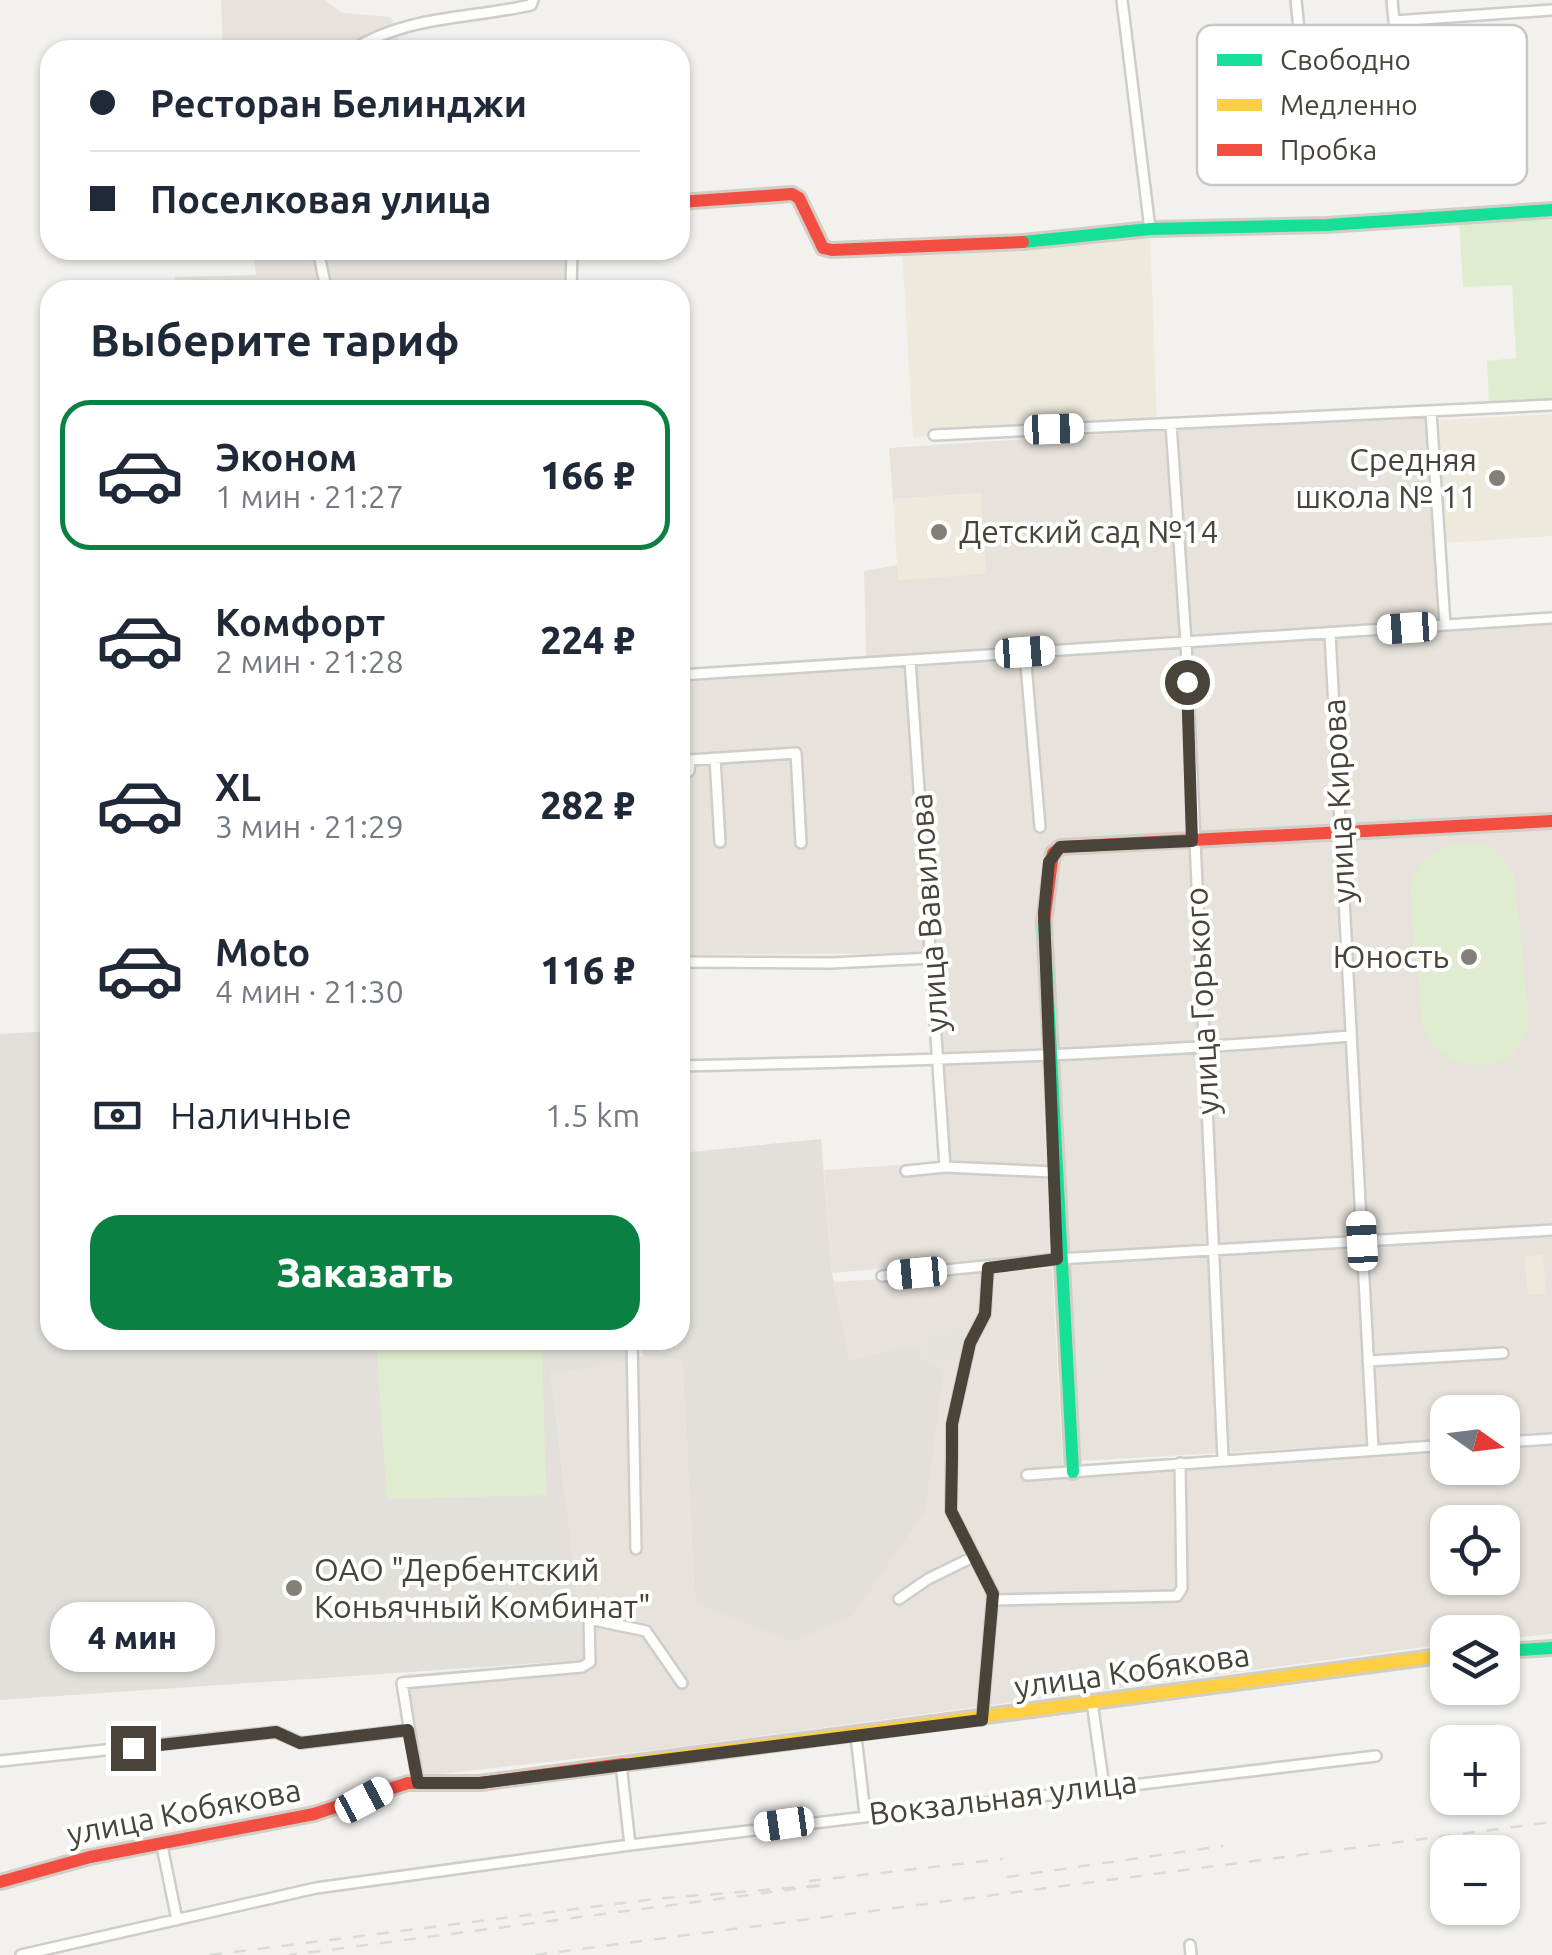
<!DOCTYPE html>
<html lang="ru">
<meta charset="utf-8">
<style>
:root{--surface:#fff;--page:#f6f6f7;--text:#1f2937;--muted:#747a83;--line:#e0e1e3;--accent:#0b8043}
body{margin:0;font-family:Ubuntu,sans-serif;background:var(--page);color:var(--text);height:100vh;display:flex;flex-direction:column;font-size:38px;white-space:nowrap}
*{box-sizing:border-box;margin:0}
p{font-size:32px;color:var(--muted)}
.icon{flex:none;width:55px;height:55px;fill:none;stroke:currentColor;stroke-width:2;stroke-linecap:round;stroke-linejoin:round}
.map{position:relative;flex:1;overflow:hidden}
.drawer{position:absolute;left:40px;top:280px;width:650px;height:1070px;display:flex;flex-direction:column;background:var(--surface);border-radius:30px;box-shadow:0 2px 8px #0004}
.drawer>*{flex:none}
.guide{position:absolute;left:40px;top:40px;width:650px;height:220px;border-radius:30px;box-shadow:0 2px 8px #0004;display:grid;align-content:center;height:220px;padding:0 50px;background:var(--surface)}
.needle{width:65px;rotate:104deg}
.fabs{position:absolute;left:1430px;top:1395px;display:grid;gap:20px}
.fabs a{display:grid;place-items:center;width:90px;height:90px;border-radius:20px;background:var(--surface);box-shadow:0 2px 8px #0004;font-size:50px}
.end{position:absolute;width:45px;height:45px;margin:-22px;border:12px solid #494339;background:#fff;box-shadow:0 0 0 5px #fff}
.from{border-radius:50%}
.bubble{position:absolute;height:70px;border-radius:30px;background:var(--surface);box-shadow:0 2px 8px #0004;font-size:32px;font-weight:800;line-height:70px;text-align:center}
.car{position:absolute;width:30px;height:60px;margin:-30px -15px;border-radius:12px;box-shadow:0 0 8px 2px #0007;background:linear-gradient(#fff 24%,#345 0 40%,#fff 0 76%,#345 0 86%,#fff 0)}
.guide b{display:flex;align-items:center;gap:35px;height:95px;font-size:38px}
.guide b+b{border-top:2px solid var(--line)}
.guide i{width:25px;height:25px;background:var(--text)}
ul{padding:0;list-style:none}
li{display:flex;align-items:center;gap:30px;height:150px;margin:0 20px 15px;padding:0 30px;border:5px solid transparent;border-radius:30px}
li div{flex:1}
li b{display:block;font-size:38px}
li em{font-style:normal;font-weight:800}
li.active{border-color:var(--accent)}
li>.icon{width:90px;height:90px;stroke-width:1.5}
h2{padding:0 50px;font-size:45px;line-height:120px}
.pay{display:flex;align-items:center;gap:25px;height:110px;padding:0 50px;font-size:38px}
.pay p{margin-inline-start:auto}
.cta{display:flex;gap:20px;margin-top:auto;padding:20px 50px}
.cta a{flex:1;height:115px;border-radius:30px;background:var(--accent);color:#fff;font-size:40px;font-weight:800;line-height:115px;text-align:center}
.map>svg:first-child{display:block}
.residential{fill:#e7e3dc;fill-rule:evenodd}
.industrial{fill:#e3e0dc}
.education{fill:#ede9dd}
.green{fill:#e0eccf}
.parking{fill:#e5e2de}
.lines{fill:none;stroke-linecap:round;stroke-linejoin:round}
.street-casing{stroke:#cfcdc9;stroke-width:14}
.fast-casing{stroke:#d2cec5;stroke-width:18}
.slow-casing{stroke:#d2cec5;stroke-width:18}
.jam-casing{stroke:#d2cec5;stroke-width:18}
.street{stroke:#fdfdfc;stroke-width:9}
.fast{stroke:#16e098;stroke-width:12}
.slow{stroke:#ffcf43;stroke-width:12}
.jam{stroke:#f24e42;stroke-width:12}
.rail{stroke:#dadad9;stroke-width:2.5;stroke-dasharray:12 12;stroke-linecap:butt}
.route{stroke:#494339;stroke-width:12}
.poi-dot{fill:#848078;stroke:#fff;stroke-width:4}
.labels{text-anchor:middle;stroke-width:8;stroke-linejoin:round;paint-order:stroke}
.poi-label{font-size:32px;fill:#494339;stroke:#fff;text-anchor:end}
.street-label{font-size:32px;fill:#494339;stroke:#fff}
.key{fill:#fff;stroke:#c8c7c4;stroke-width:2.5}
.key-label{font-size:28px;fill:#494339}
</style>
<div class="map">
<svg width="1552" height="1955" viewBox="0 0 1552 1955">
<rect width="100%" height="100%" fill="#f3f1ed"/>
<path class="residential" d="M221,0H325L342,13L391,17L402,50H223Z
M253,250H568L567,290H176L175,277L256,275Z
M1426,415L1440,620L1192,637L1178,430Z
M1166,430L1182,636L866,658L864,571L897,565L899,580L981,493L893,499L889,448Z
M1552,621V1434L1503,1436L1502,1412H1448L1447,1440L1078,1461L1063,1252L832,1273L824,1170L944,1162L925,953L680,955V679Z
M1052,1268L1063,1469L1447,1449L1448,1468H1502L1503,1446L1552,1443V1634L1503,1639L1502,1632H1448L1447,1644L656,1750L421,1776L402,1675L585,1660L551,1372L626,1363L643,1356L682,1360L695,1603L944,1369L850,1360L834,1282ZM1448,1522H1502V1578H1448Z"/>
<path class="industrial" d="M50,1031V1340H626V1363L551,1373L585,1660L0,1700V1034Z
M821,1139L832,1273L850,1360L919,1345L922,1360L944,1369L925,1512L852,1616L792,1642L695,1603L682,1360L643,1356L642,1340H680V1153Z"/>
<path class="education" d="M1150,229L1157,424L913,437L902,248Z
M1552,414V536L1446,543L1439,420Z
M981,493L986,574L898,580L893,499Z
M1543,1255L1546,1294L1528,1295L1525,1256Z"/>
<path class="green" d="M1552,216V402L1489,406L1487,361L1516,358L1512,285L1463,287L1459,221Z
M1456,843L1489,844L1514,872L1529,1023C1524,1035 1519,1051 1507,1058C1476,1076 1437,1059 1423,1029L1410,891C1414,863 1430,852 1456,843Z
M376,1340H542L546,1495L387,1499Z"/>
<path class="parking" d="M966,1326L959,1363L923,1359L920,1332Z"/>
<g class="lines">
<g class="street-casing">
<path id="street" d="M1122,0L1150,229
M1296,0L1304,78
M1392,0L1394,21L1552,10
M352,50C408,15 469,19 531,5L533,0
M318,250L326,288
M495,290L507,289
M571,290L572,250
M1431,411L1445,625
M1171,424L1186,642L1223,1459
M934,435L1552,405
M1330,633L1373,1449
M1025,653L1040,827
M910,660L945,1167
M680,675L1552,618
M715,758L720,842
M680,777L689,771L690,760L796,753L801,843
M680,962L831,963L932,958
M680,1066C904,1061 1127,1055 1350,1036
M906,1171L945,1167L1053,1172
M882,1276L1057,1259L1552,1230
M632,1340L636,1549
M1368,1361L1503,1353
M1502,1442L1552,1439
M1027,1475L1448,1445
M899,1599L928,1579L975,1556
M993,1600L1177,1596L1182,1588L1180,1463
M1092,1702L1104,1787
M982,1720L993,1593L951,1511L952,1424L970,1343L985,1314L988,1268
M856,1736L865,1814
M0,1761L276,1732L301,1743L408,1730
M621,1764L630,1845L1376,1756
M418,1783L402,1683L582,1667L590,1662L589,1619L646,1631L682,1683
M162,1846L177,1920
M1190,1945L1191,1955
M21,1955L316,1888L630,1845"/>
</g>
<g class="fast-casing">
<path id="fast" d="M1023,242L1150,229L1327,225L1552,210
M1044,922L1073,1472
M1502,1651L1552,1648"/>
</g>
<g class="slow-casing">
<path id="slow" d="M623,1764L1448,1655"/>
</g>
<g class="jam-casing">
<path id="jam" d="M680,202L792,194L799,198L823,248L832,250L1023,242
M1044,922L1053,853L1061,847L1552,821
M0,1882L90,1857L314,1814L408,1783H480L623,1764"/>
</g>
<use href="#street" class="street"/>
<use href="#fast" class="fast"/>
<use href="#slow" class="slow"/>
<use href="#jam" class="jam"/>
<path class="rail" d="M1007,1877L1223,1846
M809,1881L1003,1859
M210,1955L654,1899L825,1885L290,1955
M535,1955L1552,1822"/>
</g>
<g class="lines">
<path class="route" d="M133,1748L276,1732L300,1743L408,1730L418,1783H480L982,1720L993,1594L951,1511L952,1458V1424L970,1343L985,1314L988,1268L1057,1259L1044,913L1049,862L1060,847L1192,841L1187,682"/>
</g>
<g class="poi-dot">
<circle cx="1497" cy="478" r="10"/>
<circle cx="939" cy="532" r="10"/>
<circle cx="1469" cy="957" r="10"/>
<circle cx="294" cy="1588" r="10"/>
</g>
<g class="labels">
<g class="poi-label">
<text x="1477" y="471">Средняя<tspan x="1477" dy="37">школа № 11</tspan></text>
<text x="959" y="543" text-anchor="start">Детский сад №14</text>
<text x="1449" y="968">Юность</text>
<text x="314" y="1581" text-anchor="start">ОАО "Дербентский<tspan x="314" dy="37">Коньячный Комбинат"</tspan></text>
</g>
<g class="street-label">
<text transform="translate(1339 801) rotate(-93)" y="11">улица Кирова</text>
<text transform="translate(929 913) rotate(-94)" y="11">улица Вавилова</text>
<text transform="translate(1202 1001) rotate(-93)" y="11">улица Горького</text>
<text transform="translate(1132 1671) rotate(-8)" y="11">улица Кобякова</text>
<text transform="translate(1003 1798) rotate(-7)" y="11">Вокзальная улица</text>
<text transform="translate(184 1812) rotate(-11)" y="11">улица Кобякова</text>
</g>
</g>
<rect x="1197" y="25" width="330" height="160" rx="15" class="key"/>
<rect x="1217" y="54" width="45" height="12" fill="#16e098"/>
<rect x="1217" y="99" width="45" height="12" fill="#ffcf43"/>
<rect x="1217" y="144" width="45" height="12" fill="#f24e42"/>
<g class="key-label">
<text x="1280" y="70">Свободно</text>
<text x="1280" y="115">Медленно</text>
<text x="1280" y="160">Пробка</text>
</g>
</svg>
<div class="fabs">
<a><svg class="needle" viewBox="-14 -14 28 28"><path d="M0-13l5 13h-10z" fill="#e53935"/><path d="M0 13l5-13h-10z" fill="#747a83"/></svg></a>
<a><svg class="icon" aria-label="locate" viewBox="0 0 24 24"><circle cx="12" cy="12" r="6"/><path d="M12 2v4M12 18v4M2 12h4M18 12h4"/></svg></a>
<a><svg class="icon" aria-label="layers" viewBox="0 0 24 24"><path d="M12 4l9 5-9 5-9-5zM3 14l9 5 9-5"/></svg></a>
<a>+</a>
<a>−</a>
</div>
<i class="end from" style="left:1187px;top:682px"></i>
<i class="end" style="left:133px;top:1748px"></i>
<div class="bubble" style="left:50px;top:1602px;width:165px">4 мин</div>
<i class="car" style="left:1054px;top:429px;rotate:88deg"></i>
<i class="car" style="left:1407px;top:628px;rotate:266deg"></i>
<i class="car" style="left:1025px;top:652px;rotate:86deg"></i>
<i class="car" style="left:1362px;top:1241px;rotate:357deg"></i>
<i class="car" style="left:917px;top:1273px;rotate:265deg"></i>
<i class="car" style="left:364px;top:1800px;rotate:62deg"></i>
<i class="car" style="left:784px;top:1824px;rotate:262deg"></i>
<div class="guide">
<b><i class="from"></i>Ресторан Белинджи</b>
<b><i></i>Поселковая улица</b>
</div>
<section class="drawer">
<h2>Выберите тариф</h2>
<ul>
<li class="active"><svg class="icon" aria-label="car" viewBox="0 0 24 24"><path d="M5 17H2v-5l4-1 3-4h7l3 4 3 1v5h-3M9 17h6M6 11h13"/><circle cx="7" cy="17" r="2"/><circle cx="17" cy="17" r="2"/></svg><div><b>Эконом</b><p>1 мин · 21:27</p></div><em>166 ₽</em></li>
<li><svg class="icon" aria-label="car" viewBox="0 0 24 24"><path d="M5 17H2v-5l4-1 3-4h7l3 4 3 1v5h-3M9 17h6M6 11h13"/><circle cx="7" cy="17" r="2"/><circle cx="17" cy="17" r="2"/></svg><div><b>Комфорт</b><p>2 мин · 21:28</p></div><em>224 ₽</em></li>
<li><svg class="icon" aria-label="car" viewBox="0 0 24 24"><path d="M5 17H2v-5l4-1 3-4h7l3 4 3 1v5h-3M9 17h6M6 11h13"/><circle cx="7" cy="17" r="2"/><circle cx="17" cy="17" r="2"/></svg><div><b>XL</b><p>3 мин · 21:29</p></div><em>282 ₽</em></li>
<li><svg class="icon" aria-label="car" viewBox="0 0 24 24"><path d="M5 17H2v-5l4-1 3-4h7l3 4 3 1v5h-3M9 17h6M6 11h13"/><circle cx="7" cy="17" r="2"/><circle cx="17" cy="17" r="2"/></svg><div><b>Moto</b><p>4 мин · 21:30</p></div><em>116 ₽</em></li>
</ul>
<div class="pay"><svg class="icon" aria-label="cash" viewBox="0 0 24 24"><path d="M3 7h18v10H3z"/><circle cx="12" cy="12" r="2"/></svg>Наличные<p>1.5 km</p></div>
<div class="cta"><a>Заказать</a></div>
</section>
</div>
